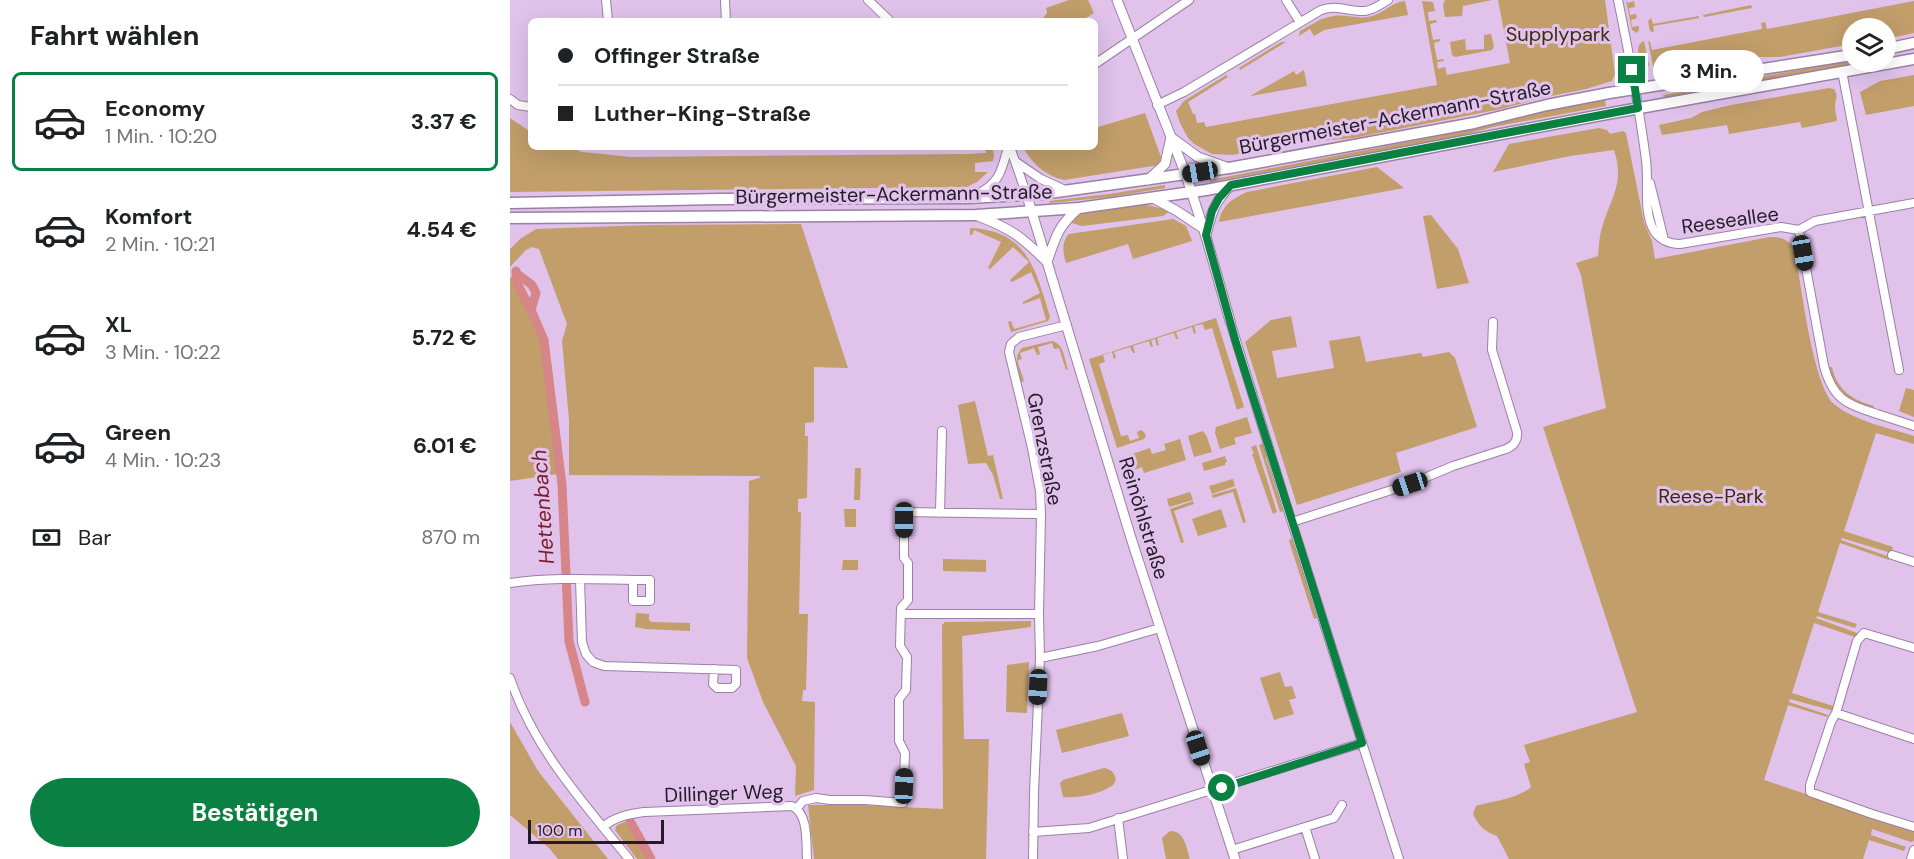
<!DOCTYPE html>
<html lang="de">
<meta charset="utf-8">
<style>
:root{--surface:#fff;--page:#f2f2f2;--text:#202124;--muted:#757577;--line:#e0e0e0;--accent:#0b8043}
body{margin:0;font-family:"DM Sans",sans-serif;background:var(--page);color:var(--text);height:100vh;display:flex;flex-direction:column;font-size:22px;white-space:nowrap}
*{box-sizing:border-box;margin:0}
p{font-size:20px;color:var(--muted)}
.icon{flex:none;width:33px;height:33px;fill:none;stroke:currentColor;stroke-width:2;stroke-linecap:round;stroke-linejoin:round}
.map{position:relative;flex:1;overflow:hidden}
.drawer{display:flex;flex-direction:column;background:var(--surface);width:510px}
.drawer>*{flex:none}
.guide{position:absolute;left:18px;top:18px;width:570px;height:132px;border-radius:9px;box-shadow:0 6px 24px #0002;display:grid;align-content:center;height:132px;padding:0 30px;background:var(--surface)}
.tools{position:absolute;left:1332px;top:18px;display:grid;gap:12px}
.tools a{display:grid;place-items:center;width:54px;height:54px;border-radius:50%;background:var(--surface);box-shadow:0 6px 24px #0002;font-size:30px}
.scale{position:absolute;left:18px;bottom:15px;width:136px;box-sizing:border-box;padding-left:6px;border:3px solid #251a29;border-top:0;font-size:16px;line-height:21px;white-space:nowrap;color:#251a29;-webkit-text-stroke:4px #e0c2eb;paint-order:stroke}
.end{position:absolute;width:27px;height:27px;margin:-14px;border:8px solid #0b8043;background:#fff;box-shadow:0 0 0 3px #fff}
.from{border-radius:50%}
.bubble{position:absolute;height:42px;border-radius:21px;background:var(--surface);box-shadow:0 6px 24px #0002;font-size:20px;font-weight:700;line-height:42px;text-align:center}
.car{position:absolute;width:18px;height:36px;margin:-18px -9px;border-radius:8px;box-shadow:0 0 4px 2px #0007;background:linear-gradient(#222 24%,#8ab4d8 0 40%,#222 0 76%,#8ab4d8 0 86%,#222 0)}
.guide b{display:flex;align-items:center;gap:21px;height:57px;font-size:22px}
.guide b+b{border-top:2px solid var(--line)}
.guide i{width:15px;height:15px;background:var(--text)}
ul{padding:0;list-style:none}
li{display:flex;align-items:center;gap:18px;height:99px;margin:0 12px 9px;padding:0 18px;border:3px solid transparent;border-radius:9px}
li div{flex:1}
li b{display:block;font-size:22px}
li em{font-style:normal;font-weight:700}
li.on{border-color:var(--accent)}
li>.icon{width:54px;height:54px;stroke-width:1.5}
h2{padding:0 30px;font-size:27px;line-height:72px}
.pay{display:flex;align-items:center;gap:15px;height:66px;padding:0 30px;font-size:22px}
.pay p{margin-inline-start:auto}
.primary-button{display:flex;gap:12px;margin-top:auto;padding:12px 30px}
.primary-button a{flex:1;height:69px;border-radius:36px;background:var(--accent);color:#fff;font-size:24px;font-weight:700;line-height:69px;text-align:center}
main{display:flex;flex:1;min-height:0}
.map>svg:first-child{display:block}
.green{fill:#c19e6a}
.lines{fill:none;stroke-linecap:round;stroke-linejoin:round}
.canal{stroke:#d68588;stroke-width:9}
.minor-casing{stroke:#9b7fa5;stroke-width:10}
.tertiary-casing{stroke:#9b7fa5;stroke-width:11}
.secondary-casing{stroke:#9b7fa5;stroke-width:13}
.minor{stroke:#fff;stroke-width:8}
.tertiary{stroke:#fff;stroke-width:9}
.secondary{stroke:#fff;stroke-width:10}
.route{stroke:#0b8043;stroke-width:8}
.labels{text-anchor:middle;stroke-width:6;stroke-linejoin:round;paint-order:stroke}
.park-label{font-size:20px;fill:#3e2b0d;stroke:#e0c2eb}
.street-label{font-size:20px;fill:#251a29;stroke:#e0c2eb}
.water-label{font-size:21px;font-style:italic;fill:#7a1a29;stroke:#e0c2eb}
</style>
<main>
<section class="drawer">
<h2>Fahrt wählen</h2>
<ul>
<li class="on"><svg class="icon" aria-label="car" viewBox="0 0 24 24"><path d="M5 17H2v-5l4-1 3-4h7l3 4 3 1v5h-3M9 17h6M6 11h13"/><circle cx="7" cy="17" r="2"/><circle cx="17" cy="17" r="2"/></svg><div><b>Economy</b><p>1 Min. · 10:20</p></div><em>3.37 €</em></li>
<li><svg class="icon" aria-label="car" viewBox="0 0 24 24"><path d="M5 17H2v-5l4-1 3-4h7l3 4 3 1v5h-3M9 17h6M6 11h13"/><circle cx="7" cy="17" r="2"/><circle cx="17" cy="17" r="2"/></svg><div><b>Komfort</b><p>2 Min. · 10:21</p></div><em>4.54 €</em></li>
<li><svg class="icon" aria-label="car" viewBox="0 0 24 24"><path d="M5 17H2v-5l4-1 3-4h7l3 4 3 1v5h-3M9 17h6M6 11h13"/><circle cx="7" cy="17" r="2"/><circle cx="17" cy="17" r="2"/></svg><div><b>XL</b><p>3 Min. · 10:22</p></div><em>5.72 €</em></li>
<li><svg class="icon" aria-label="car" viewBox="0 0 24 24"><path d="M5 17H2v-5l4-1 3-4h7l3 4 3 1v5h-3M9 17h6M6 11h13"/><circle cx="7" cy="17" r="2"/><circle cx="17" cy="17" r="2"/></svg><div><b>Green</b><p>4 Min. · 10:23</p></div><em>6.01 €</em></li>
</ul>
<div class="pay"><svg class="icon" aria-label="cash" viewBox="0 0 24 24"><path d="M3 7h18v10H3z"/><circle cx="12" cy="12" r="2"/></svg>Bar<p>870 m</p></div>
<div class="primary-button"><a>Bestätigen</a></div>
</section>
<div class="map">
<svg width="1404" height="859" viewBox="0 0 1404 859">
<rect width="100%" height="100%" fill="#e0c2eb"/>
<path class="green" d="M559,0H578L584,13L571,21H531L537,13L536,8Z
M935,0H982L953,6L952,16L935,17L933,5Z
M988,0H1095L1105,74L1102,81L1076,89L1031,98L991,109L843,138L788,143L722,155L702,154L684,144L678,138L670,123L666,111L674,101L716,75L718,77L678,102L683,114H685L687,123L694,122L696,127L927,85L912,1L923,2L925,11L918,12L919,21L926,20L927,22L920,24L923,40L930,39V41L924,43L927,60L933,59L934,61L927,62L928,69L935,67L937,75L1000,63Z
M1116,0L1118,3L1124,1L1125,7L1119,8L1120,15L1126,14L1127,18L1121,20L1122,27L1129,26V30L1127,33L1122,30Z
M895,1L898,15L814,30L804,36L800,29L789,36L790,31C801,25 812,17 824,16C837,14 849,20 862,16C874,13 882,2 895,1Z
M1404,1V33L1376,39V28H1342V44L1270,57H1223L1148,71L1143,66L1138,41L1140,42L1142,50L1252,29L1251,23L1255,22L1257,29Z
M1241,5L1242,8L1194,17L1193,15Z
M1189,16V18L1143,26L1144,32L1140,31L1138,21L1141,18L1143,24Z
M981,34L984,46L982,50L945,57L942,55L940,42L955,39L956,50L974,49V35Z
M1134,41L1139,65L1137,69L1133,70C1130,60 1123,46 1134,41Z
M771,42H776L730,70L729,68Z
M1342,60V62H1362L1154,100L1153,95Z
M794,70L797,86L740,96L784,71L786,75Z
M1404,75V106L1356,115L1350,92L1370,81Z
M1319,88L1324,89C1329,97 1325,99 1325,107C1325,112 1327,117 1327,121L1292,128L1290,122L1219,134L1217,125L1152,135L1149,125L1181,118L1192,112L1221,105Z
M1095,100L1096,106L983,127L942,138L700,182V180L974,127L1050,107Z
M635,113L651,157L649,165L554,180C536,176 522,164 513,147H585V128Z
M0,118L21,132V147H60L72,152L122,157L458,154L476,153L475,147H482L484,155L483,161L465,163V172H478L467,182L457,187L0,192Z
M1089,128L1097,130L1100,134L1113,131L1116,133L1134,222L1142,241L1145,259L1260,237C1272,237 1278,240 1285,249C1290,280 1303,386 1324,404C1344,421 1379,428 1404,436V444L1366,433L1334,531L1383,547L1381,553L1332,538L1331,540L1380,557L1379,560L1330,543L1308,612L1347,624L1345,628L1307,616L1306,618L1347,633L1348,636L1345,637L1304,623L1282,693L1323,706L1324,711L1280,699L1279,702L1318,715L1317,717L1278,705L1254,780L1404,830V841L1401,842L1362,829L1361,835L1396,847L1394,851L1359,840L1353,859H999L987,836C975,832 968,825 963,814L966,806C984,800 1006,800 1021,787L1014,764L1020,762L1014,745L1127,712L1033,427L1096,408L1071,275L1066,263L1088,256C1089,247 1089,237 1092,228C1101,197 1115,183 1104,150L1060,156L983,172L999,144Z
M867,167L894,188L709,222C712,205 722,199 737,192Z
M655,185V188L600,197L540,203L539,201L599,194Z
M634,205L642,206L660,211L653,216L572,226L559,222C575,207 612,208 634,205Z
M921,215L948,249L959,283L927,289L913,216Z
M663,219L676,226L682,241L623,259L618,244L556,263C553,253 551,242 559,234Z
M291,224L338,368L304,367V422L295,423V436H298L297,498L288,499V512H291L289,614H298L296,690H293L292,701L305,702L304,790L285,796L286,766L253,702L237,658L239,481L249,478L251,476L59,475V420L52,341L57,324L29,249L22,247L16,250L0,267V249L10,239L26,229L139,225Z
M460,228C518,230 526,271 540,317L538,321L501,332L498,322L501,321L504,329L536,320L530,298L513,304V302L530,293L521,272L502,282L500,280L519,262L503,247L480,269L478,268L491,242L464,230L462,235H460Z
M3,275L33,341L48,474L0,481V278Z
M781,316L787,347L762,351L767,378L824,368L819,341L850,336L856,362L911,353L913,357L939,352L945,358L967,427L886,453L891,472L787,505L735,342L761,320Z
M706,318L734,407L727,410L702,328L695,330L693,324L684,326L686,333L684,334L682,327L666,332L668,339H666L664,333L647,338L649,345L647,346L645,339L641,340L643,347H641L639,341L623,346L625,353H623L620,347L604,352L606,358L604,359L602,352L593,355L595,362L589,364L611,436L618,435L620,441L629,438L627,432L631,430L634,432L636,436L634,439L607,448L579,359Z
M542,341C554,344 554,358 558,369L556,370L549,348L544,349L542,343L528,347L530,354L527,355L524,348L510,353L512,359L508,360V363L514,381L511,382C509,370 502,358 512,348Z
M1318,367H1322C1327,390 1342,400 1364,406L1363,409L1338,398L1326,385Z
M1396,388L1404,390V417L1389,411Z
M465,401L478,456L483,455L493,499H490L483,475L476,463L458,464L448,405Z
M737,417L742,433L724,438L726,444L710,449L705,433L706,427Z
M693,431L697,437L702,452L684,457L678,436Z
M670,439L676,460L634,473L632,467L615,473L613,468L618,466L616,462L611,460L610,458L640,448L642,454L656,450L654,444Z
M755,443L758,455L756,458L773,511L770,512L749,445Z
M746,445L767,512L763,514L742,454H744L741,447Z
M715,456L717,462L715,463V465L694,471L692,463Z
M345,468H351L350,500H344Z
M723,479L725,486L702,494L699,486Z
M623,484L642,539L636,540L619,485Z
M726,488L736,522L733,523L723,492L703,498L702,495Z
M680,492L683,500L659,507L657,499Z
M683,501L684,504L664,511L674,542L671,543L660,509Z
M334,509H346V527H335Z
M711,509L717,527L688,536L682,519Z
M780,539H782L807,618L804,619L779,541Z
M433,559L476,560V572L433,571Z
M333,560H348V570H332Z
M126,613L139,614V620L142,622L180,623V631L135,629L125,627Z
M521,621V627L452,636L454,739H479L476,859H304L298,805H353L433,809L432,625L435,622Z
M519,662L517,713L496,712L497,665Z
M770,672L775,687L782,686L786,698L779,700L784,714L764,720L750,678Z
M612,713L619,736L552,753L546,730Z
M0,722L28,771L98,859H48L39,848L0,815Z
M594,768C604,769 611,781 600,787C587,795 568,798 553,797L550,783L553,780Z
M118,821L138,859H127L108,834L105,830L107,825Z
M660,831C675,831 676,847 680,859H656L652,838Z"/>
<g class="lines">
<path class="canal" d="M6,271L7,283L21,310
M6,273L22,285L26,293L21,310L34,340L52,485L59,641L75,702
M120,821L141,859"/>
<g class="minor-casing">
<path id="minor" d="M96,0L98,21
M215,0L216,21
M358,0L380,21
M776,0L790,22
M1108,0C1119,53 1129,107 1136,160C1139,182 1133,209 1143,229C1148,239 1159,244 1170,244L1271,227L1289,230L1314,366C1323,400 1337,404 1367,414C1380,418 1392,422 1404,426
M585,64L679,0
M1332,71L1389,370
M0,99L8,105L21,107
M647,105L674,92L811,10C827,4 839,12 855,11C864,10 871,4 878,0
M500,147L517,196
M506,162L531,179L555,190
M1140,183L1154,240
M465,195C489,185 492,170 498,147
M1289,230L1305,221L1404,203
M720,321L778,510L889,859
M430,513L432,431
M782,522L900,484L943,466L996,449C1004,446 1008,440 1007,432L982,350L983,322
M1382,555L1404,562
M70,579L72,642L76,654L83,662L94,666L226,670V684L222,688H207L203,684L204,669
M0,583C46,576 94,580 140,580V601H123V580
M391,614H529
M1404,648L1354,633L1347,641L1326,713L1404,739
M530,658L588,646L650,628
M0,678C24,749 73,802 119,859
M1326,713L1321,722L1300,785V792L1362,814L1404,827
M287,808L293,801L306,798L320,800H355L393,803L395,753L389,741V699L396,690L397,657L390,646L391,608L398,600V563L394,558V512L531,514
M608,818L613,859
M93,827C104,817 119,814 134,812L282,806C299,814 296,843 297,859
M523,832L579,828L852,743
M722,850L795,827
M523,859L524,792L530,658L529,614L531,514L530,491L522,448L499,352L501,344L509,337L557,325
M805,859L795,827L824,818L832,805
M1401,859L1404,850"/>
</g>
<g class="tertiary-casing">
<path id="tertiary" d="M607,0L676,175L697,240L720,321
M662,138L688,157L719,168
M638,180L655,164L661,137
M517,196L621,538L725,859
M643,198L667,211L694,229
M468,216C501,229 511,236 536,261
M696,235C702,212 703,204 721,185
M537,262C546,236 548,226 569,208"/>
</g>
<g class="secondary-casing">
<path id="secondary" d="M1376,49L1404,43
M0,203L210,199L459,198L532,194L719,168L964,123L1037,105L1099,93L1342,55
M0,218L466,215L569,208L696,190L1102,113L1404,59"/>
</g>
<use href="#minor" class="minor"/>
<use href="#tertiary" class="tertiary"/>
<use href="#secondary" class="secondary"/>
</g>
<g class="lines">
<path class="route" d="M712,788L852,743L726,343L696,235L702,211L709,198L721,185L1128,108L1122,70"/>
</g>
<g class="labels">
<g class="park-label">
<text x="1048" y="41">Supplypark</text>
<text x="1201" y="503">Reese-Park</text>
</g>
<g class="street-label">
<text transform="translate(885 117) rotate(-11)" y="7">Bürgermeister-Ackermann-Straße</text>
<text transform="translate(384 194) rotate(-1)" y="7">Bürgermeister-Ackermann-Straße</text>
<text transform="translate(1220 220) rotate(-8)" y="7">Reeseallee</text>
<text transform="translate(535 449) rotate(79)" y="7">Grenzstraße</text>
<text transform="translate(634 518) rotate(73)" y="7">Reinöhlstraße</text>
<text transform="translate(214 793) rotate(-2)" y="7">Dillinger Weg</text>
</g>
<g class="water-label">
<text transform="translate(33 507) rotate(-94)" y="7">Hettenbach</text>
</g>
</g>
</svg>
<div class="tools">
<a><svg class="icon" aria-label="layers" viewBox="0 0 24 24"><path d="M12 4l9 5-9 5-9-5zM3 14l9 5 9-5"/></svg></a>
</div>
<div class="scale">100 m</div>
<i class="end from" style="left:712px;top:788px"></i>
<i class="end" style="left:1122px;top:70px"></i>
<div class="bubble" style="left:1143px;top:50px;width:111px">3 Min.</div>
<i class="car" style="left:690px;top:172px;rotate:260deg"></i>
<i class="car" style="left:1293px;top:253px;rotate:170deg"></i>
<i class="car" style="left:900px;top:484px;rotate:252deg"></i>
<i class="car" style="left:394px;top:520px;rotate:180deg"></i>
<i class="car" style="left:528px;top:687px;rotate:183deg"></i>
<i class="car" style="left:688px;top:748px;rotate:162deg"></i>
<i class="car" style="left:394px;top:786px;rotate:2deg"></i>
<div class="guide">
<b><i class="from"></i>Offinger Straße</b>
<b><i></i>Luther-King-Straße</b>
</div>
</div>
</main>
